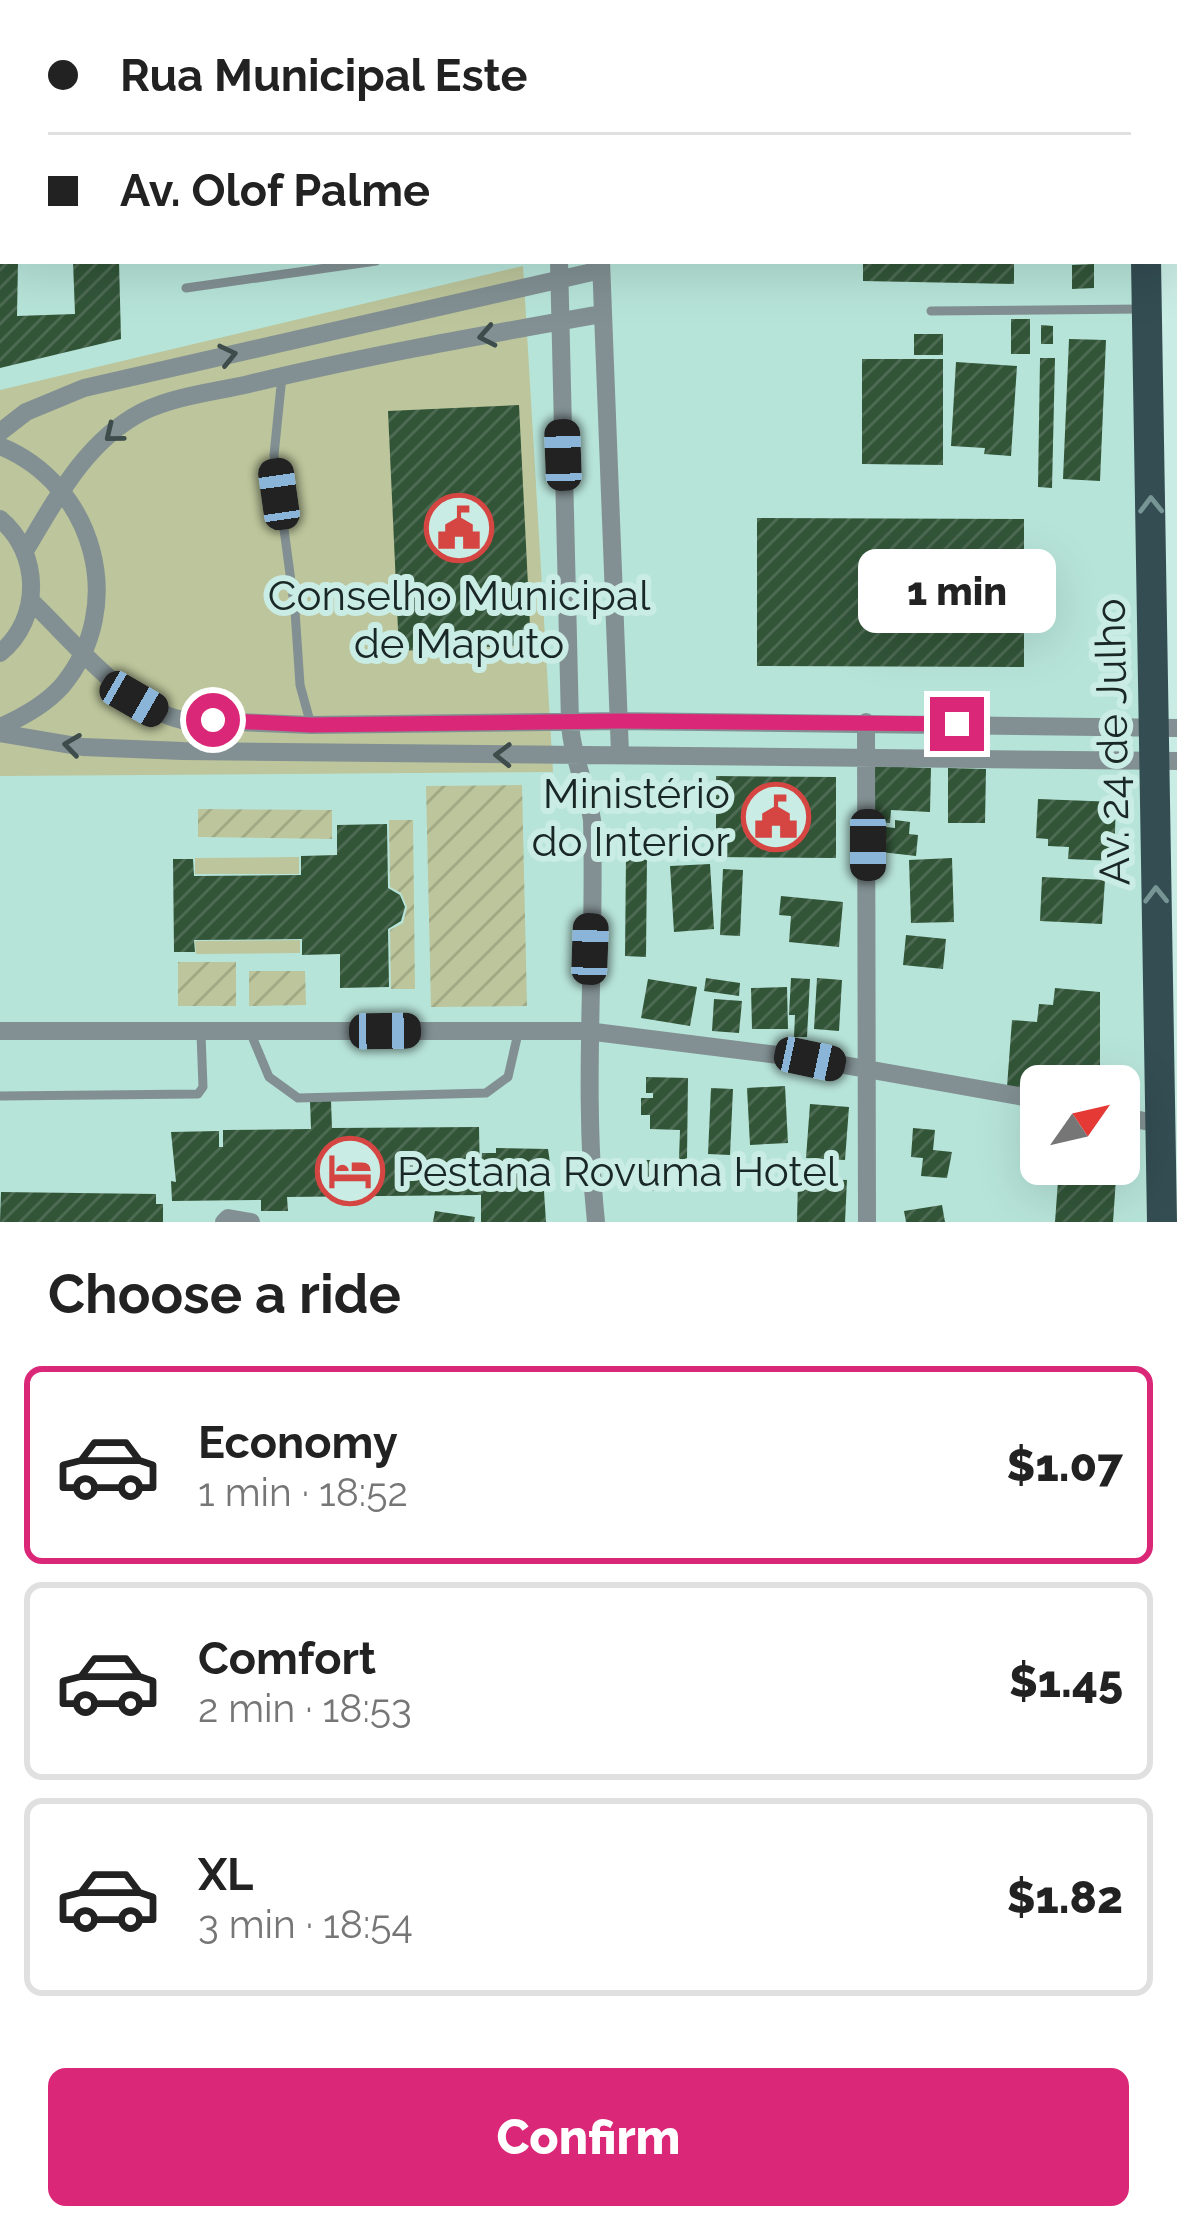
<!DOCTYPE html>
<meta charset="utf-8">
<style>
:root{--surface:#fff;--page:#f6f6f6;--text:#222;--muted:#767676;--line:#e0e0e0;--accent:#db2777}
body{margin:0;font-family:Raleway,sans-serif;background:var(--page);color:var(--text);height:100vh;display:flex;flex-direction:column;font-size:45px;white-space:nowrap}
*{box-sizing:border-box;margin:0}
p{font-size:39px;color:var(--muted)}
.icon{flex:none;width:66px;height:66px;fill:none;stroke:currentColor;stroke-width:2;stroke-linecap:round;stroke-linejoin:round}
.map{position:relative;height:1222px;overflow:hidden}
.side{display:flex;flex-direction:column;background:var(--surface);flex:1}
.side>*{flex:none}
.hud{position:absolute;left:0px;top:0px;width:1179px;height:264px;box-shadow:0 12px 48px #0002;display:grid;align-content:center;height:264px;padding:0 48px;background:var(--surface)}
.needle{width:78px;rotate:56deg}
.fabs{position:absolute;left:1020px;top:1065px;display:grid;gap:24px}
.fabs a{display:grid;place-items:center;width:120px;height:120px;border-radius:18px;background:var(--surface);box-shadow:0 12px 48px #0002;font-size:60px}
.end{position:absolute;width:54px;height:54px;margin:-27px;border:15px solid #db2777;background:#fff;box-shadow:0 0 0 6px #fff}
.from{border-radius:50%}
.bubble{position:absolute;height:84px;border-radius:18px;background:var(--surface);box-shadow:0 12px 48px #0002;font-size:39px;font-weight:800;line-height:84px;text-align:center}
.car{position:absolute;width:36px;height:72px;margin:-36px -18px;border-radius:15px;box-shadow:0 0 9px 3px #0007;background:linear-gradient(#222 24%,#8ab4d8 0 40%,#222 0 76%,#8ab4d8 0 86%,#222 0)}
.hud b{display:flex;align-items:center;gap:42px;height:114px;font-size:45px}
.hud b+b{border-top:3px solid var(--line)}
.hud i{width:30px;height:30px;background:var(--text)}
ul{padding:0;list-style:none}
li{display:flex;align-items:center;gap:36px;height:198px;margin:0 24px 18px;padding:0 24px;border:6px solid var(--line);border-radius:18px}
li div{flex:1}
li b{display:block;font-size:45px}
li em{font-style:normal;font-weight:800}
li.selected{border-color:var(--accent)}
li>.icon{width:108px;height:108px;stroke-width:1.5}
h2{padding:0 48px;font-size:54px;line-height:144px}
.cta{display:flex;gap:24px;margin-top:auto;padding:24px 48px}
.cta a{flex:1;height:138px;border-radius:18px;background:var(--accent);color:#fff;font-size:48px;font-weight:800;line-height:138px;text-align:center}
.map>svg:first-child{display:block}
.built{fill:#b7e4d9;fill-rule:evenodd}
.green{fill:#bcc59b}
.garden{fill:url(#garden-furrows)}
.building{fill:url(#building-hatch)}
.lines{fill:none;stroke-linecap:round;stroke-linejoin:round}
.service{stroke:#829093;stroke-width:9}
.minor{stroke:#829093;stroke-width:18}
.tertiary{stroke:#829093;stroke-width:24}
.primary{stroke:#334d52;stroke-width:30}
.oneway{stroke:#3e4c4c}
.oneway2{stroke:#769594}
.route{stroke:#db2777;stroke-width:15}
.labels{text-anchor:middle;stroke-width:12;stroke-linejoin:round;paint-order:stroke}
.poi-label{font-size:42px;fill:#1a2825;stroke:#c9ece4}
.street-label{font-size:42px;fill:#1a2825;stroke:#c9ece4}
</style>
<div class="map">
<svg width="1177" height="1222" viewBox="0 0 1177 1222">
<defs>
<pattern id="garden-furrows" width="10" height="10" patternUnits="userSpaceOnUse" patternTransform="scale(3)"><rect width="10" height="10" fill="#bcc59b"/><path d="M-1 1l2-2M0 10L10 0M9 11l2-2" fill="none" stroke="#a1a985"/></pattern>
<pattern id="building-hatch" width="6" height="6" patternUnits="userSpaceOnUse" patternTransform="scale(3)"><rect width="6" height="6" fill="#325538"/><path d="M-1 1l2-2M0 6l6-6M5 7l2-2" fill="none" stroke="#4d6a53"/></pattern>
</defs>
<rect width="100%" height="100%" fill="#c9ece4"/>
<path class="built" d="M0,0H1125L3,3V261H1131L1154,1222H0ZM1041,1086H1119V1164H1041Z"/>
<path class="green" d="M523,266L553,772L0,776V390Z
M299,857V874H195V858Z
M300,940V953L196,954L195,941Z"/>
<path class="garden" d="M522,785L527,1006L431,1007L426,786Z
M198,809L332,810V839L198,837Z
M389,820H413L415,989H391L390,930L403,923L407,907L401,893L390,887Z
M178,962H236V1006H178Z
M249,971H305L306,1005L249,1006Z"/>
<path class="building" d="M0,261H18L17,316L75,314L73,261H119L121,339L0,368Z
M863,261H1014V284L863,281Z
M1094,264V288L1072,289V265Z
M1011,319H1030V354H1011Z
M1041,325L1053,326V344H1041Z
M914,334H943V355H914Z
M1069,339L1106,340L1100,481L1063,479Z
M1040,358H1055L1052,488L1038,487Z
M862,359H943V465L862,464Z
M956,362L1017,366L1011,456L984,454L985,448L951,446Z
M519,405L531,645L399,651L388,411Z
M757,518L1024,519V667L757,666Z
M875,766L931,768L930,812L891,810L890,823L873,822Z
M948,768L986,769L985,823H948Z
M716,776L836,777V858L716,857Z
M1038,799L1116,802L1114,861L1068,859L1069,847L1048,846V839L1036,838Z
M895,820L910,822L909,834L918,835L916,856L881,852L882,843L876,842L877,826L895,828Z
M387,824L388,888L400,895L405,907L401,921L388,929L389,987L340,988V954L302,955V939L194,940L195,952H174L173,859H193L194,876L301,875V856L337,855V825Z
M626,856H647L646,957L625,956Z
M952,858L954,922L911,923L909,860Z
M710,864L714,929L674,932L670,866Z
M723,869L743,870L740,936L720,935Z
M1042,877L1105,880L1102,924L1040,921Z
M781,896L843,902L839,947L789,942L791,916L779,915Z
M906,935L946,939L943,969L903,965Z
M706,978L740,983L739,996L704,991Z
M791,978L810,979L807,1037H794L795,1015H789Z
M817,978L842,980L839,1031L814,1029Z
M648,979L697,987L690,1026L641,1018Z
M787,987L788,1029H752L751,988Z
M1055,988L1100,992V1086H1041V1094L1007,1087L1012,1020L1037,1022L1039,1004L1053,1005Z
M714,999L742,1001L739,1033L712,1031Z
M646,1077L688,1078L687,1159H679L680,1130L650,1129V1115H641V1098H653V1093H646Z
M785,1086L788,1143L750,1145L747,1088Z
M711,1088L733,1089L730,1155L708,1154Z
M310,1101H331L332,1128L479,1127L480,1179L482,1153H496V1148L548,1149L552,1176H543L546,1222H481V1195L287,1197L288,1211H261V1200L172,1201L171,1181L176,1182L171,1132L219,1131V1147H223V1130L311,1129Z
M810,1104L849,1107L845,1160L806,1158Z
M913,1128L935,1130L933,1150L952,1152L947,1178L921,1176L923,1158L911,1157Z
M1029,1140L1041,1141V1164H1117L1113,1222H1055L1058,1181L1027,1178Z
M643,1160H671L670,1191L642,1190Z
M798,1178L847,1180L845,1222H797Z
M1,1192L156,1194V1204H163V1222H0Z
M942,1205L945,1222H906L904,1211Z
M435,1211L475,1217L474,1222H433Z"/>
<g class="lines">
<path class="service" d="M186,288L376,261
M931,311L1142,309
M282,376L274,455L295,611L300,685L311,725
M251,1034L269,1077L298,1098L486,1093L508,1077L519,1029
M0,1096L198,1094L203,1087L201,1034"/>
<path class="minor" d="M588,0L589,3
M559,261L570,723C572,758 587,786 592,820C596,955 582,1088 596,1222
M601,261L620,753
M0,432L26,412L84,388L601,270
M0,446C94,484 129,606 62,686C45,705 23,717 0,727
M0,519C41,553 42,619 0,653
M25,551C56,499 86,441 142,412C174,396 214,392 249,384C365,356 484,335 602,314
M31,601C74,642 124,706 182,720L311,725L618,721L1177,728
M866,722L867,1222
M0,733L83,747L183,751L1177,761
M0,1031H587L810,1059L1041,1100
M1119,1116L1160,1124
M224,1222L228,1218L251,1222"/>
<path class="tertiary" d="M0,28H3
M1176,39H1177
M0,75H3
M1176,92H1177"/>
<path class="primary" d="M1141,0V3
M1146,261L1162,1222"/>
</g>
<defs><path id="oneway-chevron" d="M-2-3.5L2.5 0L-2 3.5" fill="none" stroke-width="1.6" stroke-linecap="round" stroke-linejoin="round" transform="scale(3)"/></defs>
<g class="oneway">
<use href="#oneway-chevron" transform="translate(487 336) rotate(169)"/>
<use href="#oneway-chevron" transform="translate(228 355) rotate(-13)"/>
<use href="#oneway-chevron" transform="translate(113 434) rotate(141)"/>
<use href="#oneway-chevron" transform="translate(72 745) rotate(-172)"/>
<use href="#oneway-chevron" transform="translate(503 755) rotate(-179)"/>
</g>
<g class="oneway2">
<use href="#oneway-chevron" transform="translate(1151 505) rotate(-91)"/>
<use href="#oneway-chevron" transform="translate(1156 895) rotate(-91)"/>
</g>
<g class="lines">
<path class="route" d="M213,720L311,725L618,721L957,724"/>
</g>
<defs>
<g id="civic-ring" transform="scale(3.45)"><circle r="9.5" fill="#c9ece4" stroke="#d54643" stroke-width="1.5"/><path d="M-.6-6.5H3V-4.5H.6V-3L4-1V1h2V6H-6V1h2V-1L-.6-3ZM-1.2 2.5V6h2.4V2.5Z" fill="#d54643"/></g>
<g id="hotel-ring" transform="scale(3.45)"><circle r="9.5" fill="#c9ece4" stroke="#d54643" stroke-width="1.5"/><path d="M-6-4.5h1.5V1H6V5H4.5V3h-9V5H-6ZM-4 0a1.8 1.8 0 1 1 3.6 0ZM.5 0V-2.5h3Q6-2.5 6 0Z" fill="#d54643"/></g>
</defs>
<g fill-rule="evenodd">
<use href="#civic-ring" x="459" y="528"/>
<use href="#civic-ring" x="776" y="817"/>
<use href="#hotel-ring" x="350" y="1171"/>
</g>
<g class="labels">
<g class="poi-label">
<text x="459" y="610">Conselho Municipal<tspan x="459" dy="48">de Maputo</tspan></text>
<text x="730" y="808" text-anchor="end">Ministério<tspan x="730" dy="48">do Interior</tspan></text>
<text x="397" y="1186" text-anchor="start">Pestana Rovuma Hotel</text>
</g>
<g class="street-label">
<text transform="translate(1112 742) rotate(-91)" y="15">Av. 24 de Julho</text>
</g>
</g>
</svg>
<div class="fabs">
<a><svg class="needle" viewBox="-14 -14 28 28"><path d="M0-13l5 13h-10z" fill="#e53935"/><path d="M0 13l5-13h-10z" fill="#767676"/></svg></a>
</div>
<i class="end from" style="left:213px;top:720px"></i>
<i class="end" style="left:957px;top:724px"></i>
<div class="bubble" style="left:858px;top:549px;width:198px">1 min</div>
<i class="car" style="left:563px;top:455px;rotate:358deg"></i>
<i class="car" style="left:279px;top:494px;rotate:352deg"></i>
<i class="car" style="left:134px;top:699px;rotate:120deg"></i>
<i class="car" style="left:868px;top:845px;rotate:180deg"></i>
<i class="car" style="left:590px;top:949px;rotate:2deg"></i>
<i class="car" style="left:385px;top:1031px;rotate:89deg"></i>
<i class="car" style="left:810px;top:1059px;rotate:102deg"></i>
<div class="hud">
<b><i class="from"></i>Rua Municipal Este</b>
<b><i></i>Av. Olof Palme</b>
</div>
</div>
<section class="side">
<h2>Choose a ride</h2>
<ul>
<li class="selected"><svg class="icon" aria-label="car" viewBox="0 0 24 24"><path d="M5 17H2v-5l4-1 3-4h7l3 4 3 1v5h-3M9 17h6M6 11h13"/><circle cx="7" cy="17" r="2"/><circle cx="17" cy="17" r="2"/></svg><div><b>Economy</b><p>1 min · 18:52</p></div><em>$1.07</em></li>
<li><svg class="icon" aria-label="car" viewBox="0 0 24 24"><path d="M5 17H2v-5l4-1 3-4h7l3 4 3 1v5h-3M9 17h6M6 11h13"/><circle cx="7" cy="17" r="2"/><circle cx="17" cy="17" r="2"/></svg><div><b>Comfort</b><p>2 min · 18:53</p></div><em>$1.45</em></li>
<li><svg class="icon" aria-label="car" viewBox="0 0 24 24"><path d="M5 17H2v-5l4-1 3-4h7l3 4 3 1v5h-3M9 17h6M6 11h13"/><circle cx="7" cy="17" r="2"/><circle cx="17" cy="17" r="2"/></svg><div><b>XL</b><p>3 min · 18:54</p></div><em>$1.82</em></li>
</ul>
<div class="cta"><a>Confirm</a></div>
</section>
